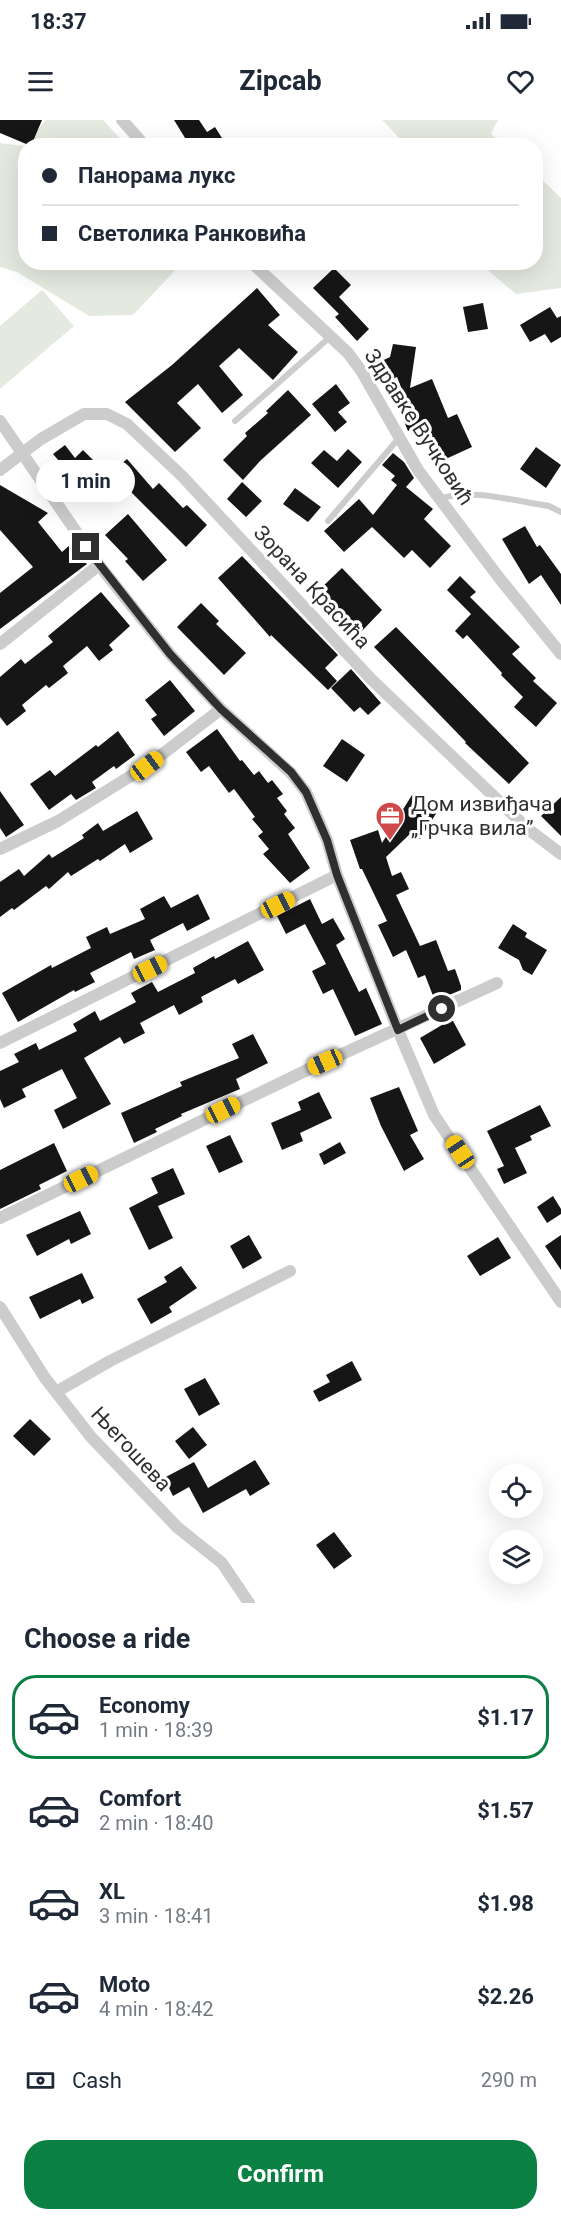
<!DOCTYPE html>
<meta charset="utf-8">
<style>
:root{--surface:#fff;--page:#f2f2f3;--text:#1f2937;--muted:#747a83;--line:#e0e1e3;--accent:#0b8043}
body{margin:0;font-family:Roboto,sans-serif;background:var(--page);color:var(--text);height:100vh;display:flex;flex-direction:column;font-size:22px;white-space:nowrap}
*{box-sizing:border-box;margin:0}
p{font-size:20px;color:var(--muted)}
.icon{flex:none;width:33px;height:33px;fill:none;stroke:currentColor;stroke-width:2;stroke-linecap:round;stroke-linejoin:round}
.map{position:relative;height:1483px;overflow:hidden}
.details{display:flex;flex-direction:column;background:var(--surface);flex:1}
.details>*{flex:none}
.hud{position:absolute;left:18px;top:18px;width:525px;height:132px;border-radius:24px;box-shadow:0 6px 24px #0002;display:grid;align-content:center;height:132px;padding:0 24px;background:var(--surface)}
.tools{position:absolute;left:489px;top:1344px;display:grid;gap:12px}
.tools a{display:grid;place-items:center;width:54px;height:54px;border-radius:50%;background:var(--surface);box-shadow:0 6px 24px #0002;font-size:30px}
.end{position:absolute;width:27px;height:27px;margin:-14px;border:8px solid #2f2f2f;background:#fff;box-shadow:0 0 0 3px #fff}
.from{border-radius:50%}
.bubble{position:absolute;height:42px;border-radius:21px;background:var(--surface);box-shadow:0 6px 24px #0002;font-size:20px;font-weight:700;line-height:42px;text-align:center}
.car{position:absolute;width:18px;height:36px;margin:-18px -9px;border-radius:8px;box-shadow:0 0 4px 2px #0007;background:linear-gradient(#f5c518 24%,#345 0 40%,#f5c518 0 76%,#345 0 86%,#f5c518 0)}
.hud b{display:flex;align-items:center;gap:21px;height:57px;font-size:22px}
.hud b+b{border-top:2px solid var(--line)}
.hud i{width:15px;height:15px;background:var(--text)}
ul{padding:0;list-style:none}
li{display:flex;align-items:center;gap:18px;height:84px;margin:0 12px 9px;padding:0 12px;border:3px solid transparent;border-radius:24px}
li div{flex:1}
li b{display:block;font-size:22px}
li em{font-style:normal;font-weight:700}
li.active{border-color:var(--accent)}
li>.icon{width:54px;height:54px;stroke-width:1.5}
h2{padding:0 24px;font-size:27px;line-height:72px}
.pay{display:flex;align-items:center;gap:15px;height:66px;padding:0 24px;font-size:22px}
.pay p{margin-inline-start:auto}
.cta{display:flex;gap:12px;margin-top:auto;padding:12px 24px}
.cta a{flex:1;height:69px;border-radius:24px;background:var(--accent);color:#fff;font-size:24px;font-weight:700;line-height:69px;text-align:center}
.status{display:flex;justify-content:space-between;align-items:center;height:42px;padding:0 30px;background:var(--surface);direction:ltr}
.status svg{height:16px;fill:currentColor}
header{display:flex;justify-content:space-between;align-items:center;height:78px;padding:0 24px;background:var(--surface);font-size:27px;font-weight:700}
.map>svg:first-child{display:block}
.green{fill:#e4eadf}
.building{fill:#161616}
.lines{fill:none;stroke-linecap:round;stroke-linejoin:round}
.lane{stroke:#ccc;stroke-width:6}
.street{stroke:#ccc;stroke-width:12}
.route{stroke:#2f2f2f;stroke-width:8}
.labels{text-anchor:middle;stroke-width:6;stroke-linejoin:round;paint-order:stroke}
.street-label{font-size:21px;fill:#2f2f2f;stroke:#fff}
.poi-label{font-size:21px;fill:#2f2f2f;stroke:#fff;text-anchor:start}
</style>
<div class="status"><b>18:37</b><svg viewBox="0 0 49 12"><path d="M0 12V9h3v3zM5 12V6h3v6zM10 12V3h3v9zM15 12V0h3v12zM26 1h20v11H26zM47 4h2v5h-2z"/></svg></div>
<header><svg class="icon" aria-label="menu" viewBox="0 0 24 24"><path d="M4 6h16M4 12h16M4 18h16"/></svg>Zipcab<svg class="icon" aria-label="heart" viewBox="0 0 24 24"><path d="M12 20l-8-8c-3-5 5-10 8-4 3-6 11-1 8 4z"/></svg></header>
<div class="map">
<svg width="561" height="1483" viewBox="0 0 561 1483">
<rect width="100%" height="100%" fill="#fff"/>
<path class="green" d="M46,0H103L126,25L26,26V142L182,143L133,195L89,196L17,152L0,147V23L24,26Z
M382,0H498L491,14L504,25H406Z
M536,54L561,78V168L516,174L479,143L536,142Z
M42,170L74,206L0,269V206Z"/>
<path class="building" d="M0,0H42L31,26L0,13Z
M174,0H199L207,12L215,7L227,26H190Z
M334,148L351,165L339,177L369,209L357,221L335,197L339,194L313,168Z
M257,168L280,195L268,205L298,232L273,260L239,228L219,246L243,275L222,293L198,264L177,283L201,308L175,332L125,282L172,245Z
M483,183L488,209L468,212L463,187Z
M550,187L557,198L561,196V217L551,223L545,214L530,222L520,205Z
M393,224L416,227L410,268L432,259L448,298L457,294L472,327L437,343L420,306L408,311L403,299L412,295L397,257L383,263L375,244L390,237Z
M336,264L350,283L338,292L347,302L335,312L312,284Z
M288,270L311,295L260,341L243,360L223,340L247,316L245,313L268,293L266,291Z
M65,325L75,338L83,330L102,349L79,374L59,354L65,348L53,334Z
M536,327L561,345L546,368L520,349Z
M348,329L362,342L338,368L311,343L324,330L337,341Z
M393,333L404,342L414,358L406,367L433,389L424,399L451,426L430,448L412,430L404,438L372,407L344,432L324,411L359,379L373,395L397,365L391,360L395,356L382,345Z
M127,339L153,369L159,363L183,388L187,385L207,405L186,427L126,367L116,377L101,361Z
M242,362L262,381L246,397L227,379Z
M0,365L48,393L38,402L62,432L71,424L87,444L0,509V473L33,447L0,410Z
M295,368L321,387L308,402L283,384Z
M128,394L167,440L143,461L125,441L128,439L105,415Z
M525,406L537,427L540,425L561,454V485L541,455L529,464L502,419Z
M242,436L338,535L325,548L337,561L328,570L271,515L270,517L218,458Z
M342,448L382,490L360,513L319,470Z
M460,456L476,472L470,477L520,527L512,534L536,558L533,561L557,583L536,607L514,587L523,577L501,555L502,553L467,515L463,519L455,511L471,494L447,470Z
M101,472L130,506L109,525L113,530L99,541L87,526L63,546L68,553L49,568L46,565L22,585L26,591L7,606L0,597V557L21,539L25,544L53,522L48,516Z
M201,483L219,501L216,504L246,533L224,555L177,507Z
M396,507L529,643L509,664L465,623L466,622L374,527Z
M351,549L381,583L368,595L360,587L354,592L331,568Z
M170,560L195,591L164,616L151,599L157,595L145,580Z
M217,609L240,641L242,640L254,655L259,651L268,663L272,660L283,674L277,678L287,691L284,694L295,708L288,714L310,748L290,763L263,734L269,729L258,716L263,712L252,699L255,697L234,669L229,673L209,646L201,652L186,632Z
M118,611L135,635L116,649L114,646L92,662L96,668L76,680L71,674L49,690L30,664L50,650L55,656L96,625L98,627Z
M342,619L365,635L347,662L323,646Z
M0,671L24,705L6,717L0,708Z
M412,675L437,692L420,719L411,713L386,737L392,756L401,752L409,769L396,775L420,826L436,820L448,851L455,849L461,866V870L435,881L425,855L418,858L406,830L393,837L378,805L387,801L362,749H360L350,720L378,710L382,723Z
M561,677V716L541,696Z
M137,691L153,719L130,733L125,724L100,741L98,739L71,756L68,752L49,769L46,766L14,790L12,788L0,797V762L19,749L24,756L49,734L52,738L84,718L82,715L98,703L103,711Z
M198,774L210,799L187,811L183,803L150,820L155,830L134,839L131,832L90,853L95,862L75,872L74,870L18,902L2,873L51,845L52,848L91,828L86,817L107,807L110,814L145,799L140,789L164,776L171,788Z
M310,779L322,804L333,798L345,819L336,825L359,872L366,868L382,904L355,916L333,869L323,874L312,851L326,844L305,804L286,814L277,796Z
M513,804L527,813L525,817L547,830L532,855L523,850L519,840L498,828Z
M248,821L264,850L238,864L235,859L201,877L203,882L179,895L174,885L140,903L145,913L124,924L120,917L84,938L111,984L63,1009L54,990L77,978L62,949L22,969L26,977L4,988L0,979V951L19,942L14,934L36,923L39,930L77,911L73,904L95,891L100,901L136,882L131,873L152,862L158,872L195,853L193,848L214,836L215,839Z
M452,899L466,925L434,944L420,918Z
M253,914L268,943L236,959L240,969L181,994L182,996L155,1009L157,1012L134,1023L121,993L182,966L180,962L239,938L232,924Z
M399,967L418,1011L410,1015L424,1039L404,1051L381,1006L370,978Z
M319,972L332,998L300,1013L303,1021L282,1030L271,1003L301,990L298,982Z
M540,985L551,1006L530,1016L532,1020L515,1028L527,1053L504,1064L497,1049L504,1046L487,1011Z
M230,1015L243,1042L219,1053L206,1026Z
M340,1022L346,1033L324,1045L319,1034Z
M54,1023L67,1051L39,1065L41,1069L0,1089V1050Z
M173,1048L185,1074L158,1086L173,1118L149,1130L129,1088L158,1073L151,1058Z
M553,1076L561,1089V1094L547,1103L537,1087Z
M80,1091L91,1114L71,1124L69,1119L37,1136L26,1115Z
M249,1115L262,1138L243,1149L230,1126Z
M561,1115V1150L545,1126Z
M498,1117L511,1138L480,1156L467,1136Z
M181,1146L197,1168L169,1187L172,1192L151,1204L137,1179L167,1162L164,1157Z
M82,1153L94,1178L82,1184L80,1179L40,1199L29,1177Z
M352,1241L362,1260L319,1282L313,1271L330,1262L326,1255Z
M205,1258L220,1284L199,1296L184,1269Z
M30,1299L51,1319L34,1336L13,1316Z
M193,1307L207,1325L189,1339L175,1321Z
M255,1340L270,1364L250,1376L246,1369L203,1393L189,1367L173,1376L164,1358L194,1342L208,1368Z
M334,1412L352,1436L334,1449L316,1425Z"/>
<g class="lines">
<path class="lane" d="M235,301L330,217
M441,379C466,367 520,382 549,386L561,392
M328,401L399,318"/>
<path class="street" d="M122,0L145,26
M251,142L348,233L362,252L418,350L500,459L561,534
M0,301L99,445L170,534L221,589L291,653L306,672L327,720L337,755L398,910L434,995L561,1182
M0,350L41,319L84,294H107L127,304L182,356L371,559L528,709L561,734
M0,524L99,445
M0,729L58,701L147,646L221,589
M0,923L337,755
M0,1098L305,951L497,863
M0,1187L45,1258L91,1317L177,1407L222,1443L249,1483
M56,1272L110,1241L290,1151"/>
</g>
<g class="lines">
<path class="route" d="M86,427L170,534L221,589L291,652L306,672L327,720L337,755L398,910L442,889"/>
</g>
<defs>
<g id="office-pin" transform="scale(1.5)"><path d="M0 17L-7.5 6A9.5 9.5 0 1 1 7.5 6Z" fill="#cf484a" stroke="#fff"/><path d="M-6-3h4V-5.5h4V-3h4V5H-6ZM-1-4.5V-3h2v-1.5ZM-6 0V1H6V0Z" fill="#fff"/></g>
</defs>
<g fill-rule="evenodd">
<use href="#office-pin" x="390" y="696"/>
</g>
<g class="labels">
<g class="street-label">
<text transform="translate(419 307) rotate(57)" y="7">Здравке Вучковић</text>
<text transform="translate(312 467) rotate(47)" y="7">Зорана Красића</text>
<text transform="translate(131 1329) rotate(47)" y="7">Његошева</text>
</g>
<g class="poi-label">
<text x="411" y="691">Дом извиђача<tspan x="411" dy="24">„Грчка вила”</tspan></text>
</g>
</g>
</svg>
<div class="tools">
<a><svg class="icon" aria-label="locate" viewBox="0 0 24 24"><circle cx="12" cy="12" r="6"/><path d="M12 2v4M12 18v4M2 12h4M18 12h4"/></svg></a>
<a><svg class="icon" aria-label="layers" viewBox="0 0 24 24"><path d="M12 4l9 5-9 5-9-5zM3 14l9 5 9-5"/></svg></a>
</div>
<i class="end from" style="left:442px;top:889px"></i>
<i class="end" style="left:86px;top:427px"></i>
<div class="bubble" style="left:36px;top:340px;width:99px">1 min</div>
<i class="car" style="left:147px;top:646px;rotate:53deg"></i>
<i class="car" style="left:278px;top:785px;rotate:63deg"></i>
<i class="car" style="left:150px;top:849px;rotate:64deg"></i>
<i class="car" style="left:325px;top:942px;rotate:246deg"></i>
<i class="car" style="left:223px;top:990px;rotate:64deg"></i>
<i class="car" style="left:460px;top:1032px;rotate:326deg"></i>
<i class="car" style="left:81px;top:1059px;rotate:64deg"></i>
<div class="hud">
<b><i class="from"></i>Панорама лукс</b>
<b><i></i>Светолика Ранковића</b>
</div>
</div>
<section class="details">
<h2>Choose a ride</h2>
<ul>
<li class="active"><svg class="icon" aria-label="car" viewBox="0 0 24 24"><path d="M5 17H2v-5l4-1 3-4h7l3 4 3 1v5h-3M9 17h6M6 11h13"/><circle cx="7" cy="17" r="2"/><circle cx="17" cy="17" r="2"/></svg><div><b>Economy</b><p>1 min · 18:39</p></div><em>$1.17</em></li>
<li><svg class="icon" aria-label="car" viewBox="0 0 24 24"><path d="M5 17H2v-5l4-1 3-4h7l3 4 3 1v5h-3M9 17h6M6 11h13"/><circle cx="7" cy="17" r="2"/><circle cx="17" cy="17" r="2"/></svg><div><b>Comfort</b><p>2 min · 18:40</p></div><em>$1.57</em></li>
<li><svg class="icon" aria-label="car" viewBox="0 0 24 24"><path d="M5 17H2v-5l4-1 3-4h7l3 4 3 1v5h-3M9 17h6M6 11h13"/><circle cx="7" cy="17" r="2"/><circle cx="17" cy="17" r="2"/></svg><div><b>XL</b><p>3 min · 18:41</p></div><em>$1.98</em></li>
<li><svg class="icon" aria-label="car" viewBox="0 0 24 24"><path d="M5 17H2v-5l4-1 3-4h7l3 4 3 1v5h-3M9 17h6M6 11h13"/><circle cx="7" cy="17" r="2"/><circle cx="17" cy="17" r="2"/></svg><div><b>Moto</b><p>4 min · 18:42</p></div><em>$2.26</em></li>
</ul>
<div class="pay"><svg class="icon" aria-label="cash" viewBox="0 0 24 24"><path d="M3 7h18v10H3z"/><circle cx="12" cy="12" r="2"/></svg>Cash<p>290 m</p></div>
<div class="cta"><a>Confirm</a></div>
</section>
